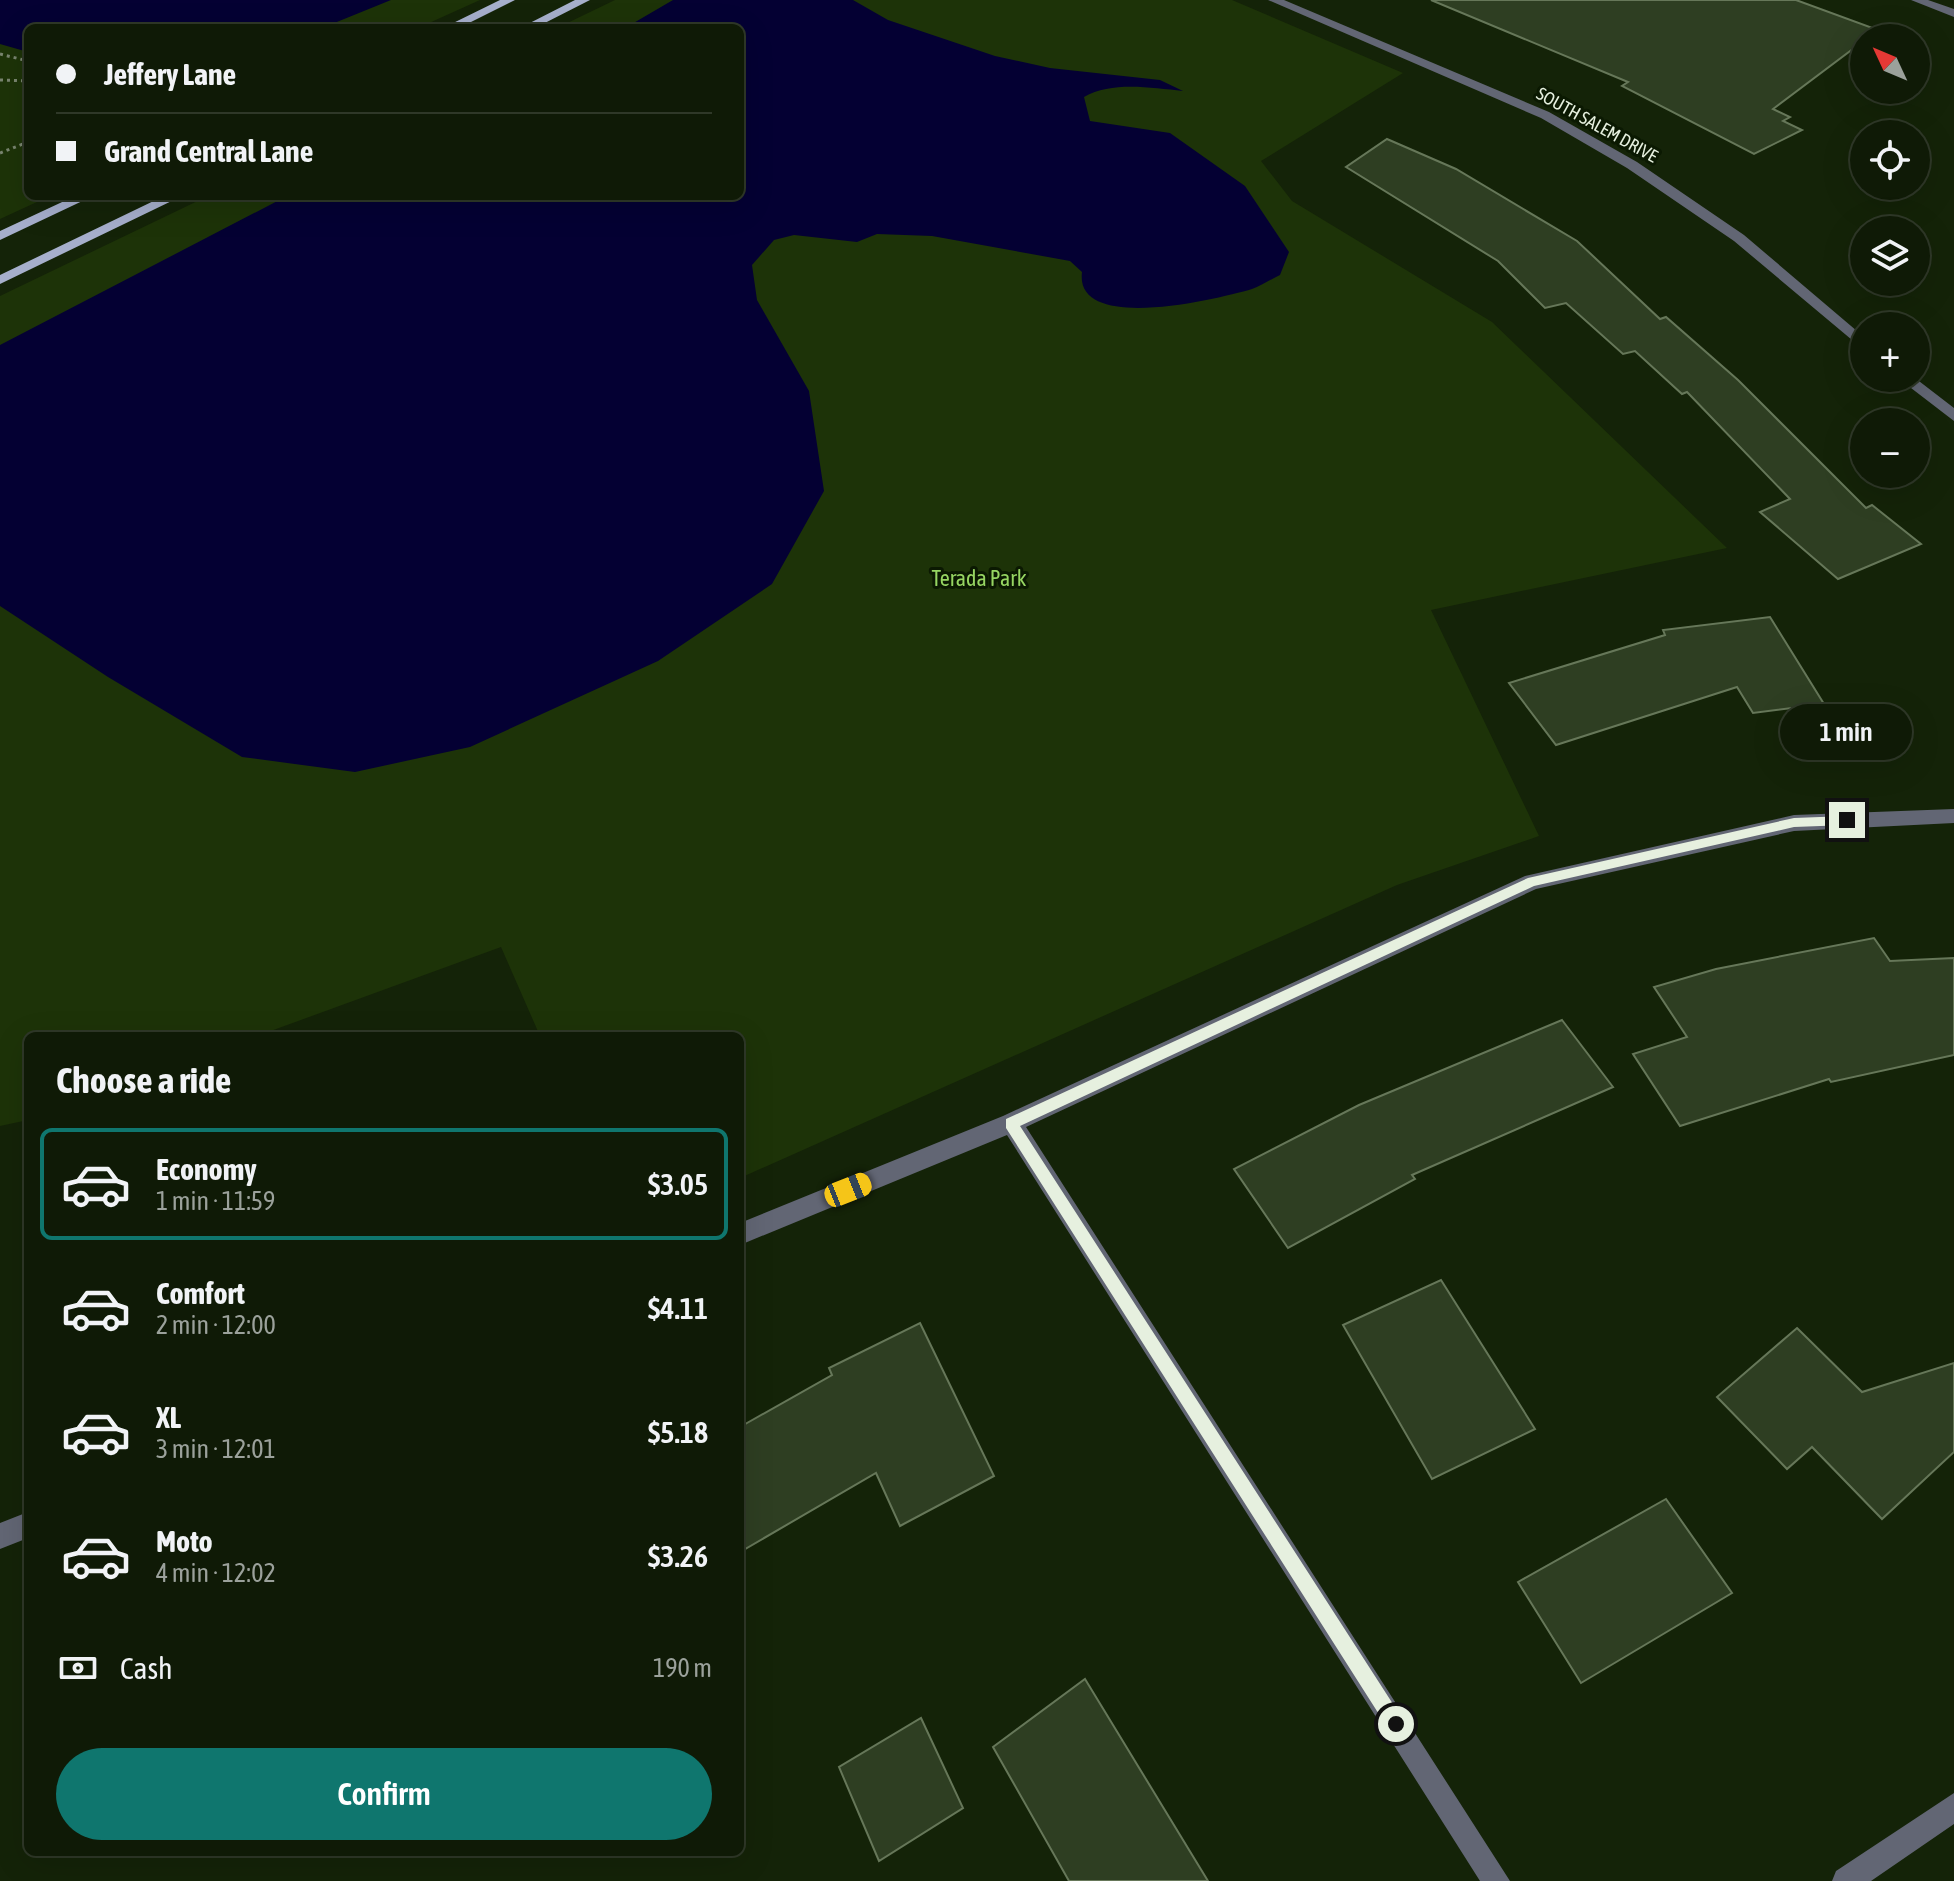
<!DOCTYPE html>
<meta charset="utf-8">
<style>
:root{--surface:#0f1a06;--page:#1d2714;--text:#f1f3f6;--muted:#9ba19b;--line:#2f3828;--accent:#0f766e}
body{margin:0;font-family:"Asap Condensed",sans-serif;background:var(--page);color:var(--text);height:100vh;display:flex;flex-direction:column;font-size:30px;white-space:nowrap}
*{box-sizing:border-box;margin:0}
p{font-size:26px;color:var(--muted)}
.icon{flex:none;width:44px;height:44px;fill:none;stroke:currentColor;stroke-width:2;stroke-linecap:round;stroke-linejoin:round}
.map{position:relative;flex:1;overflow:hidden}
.side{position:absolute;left:24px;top:1032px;width:720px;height:824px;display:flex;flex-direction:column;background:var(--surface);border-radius:12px;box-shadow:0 8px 32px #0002,0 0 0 2px var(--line)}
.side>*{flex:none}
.banner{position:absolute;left:24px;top:24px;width:720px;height:176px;border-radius:12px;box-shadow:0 8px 32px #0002,0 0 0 2px var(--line);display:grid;align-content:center;height:176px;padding:0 32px;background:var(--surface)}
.needle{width:52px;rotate:314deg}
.buttons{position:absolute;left:1850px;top:24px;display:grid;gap:16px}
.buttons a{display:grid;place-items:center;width:80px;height:80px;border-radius:50%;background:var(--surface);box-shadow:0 8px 32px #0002,0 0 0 2px var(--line);font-size:40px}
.end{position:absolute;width:36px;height:36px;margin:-18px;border:10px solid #e6f0df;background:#111;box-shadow:0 0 0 4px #111}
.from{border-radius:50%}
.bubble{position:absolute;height:56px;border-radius:28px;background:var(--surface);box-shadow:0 8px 32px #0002,0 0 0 2px var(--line);font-size:26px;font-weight:600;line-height:56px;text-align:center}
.car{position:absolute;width:24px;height:48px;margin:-24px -12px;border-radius:10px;box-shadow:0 0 6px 2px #0007;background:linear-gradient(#f5c518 24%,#345 0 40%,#f5c518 0 76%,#345 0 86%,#f5c518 0)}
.banner b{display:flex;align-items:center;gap:28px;height:76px;font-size:30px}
.banner b+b{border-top:2px solid var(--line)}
.banner i{width:20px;height:20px;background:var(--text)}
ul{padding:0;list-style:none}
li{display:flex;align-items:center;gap:24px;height:112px;margin:0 16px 12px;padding:0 16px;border:4px solid transparent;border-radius:12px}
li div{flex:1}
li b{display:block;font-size:30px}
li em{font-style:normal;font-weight:600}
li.on{border-color:var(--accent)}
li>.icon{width:72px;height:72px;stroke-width:1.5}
h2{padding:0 32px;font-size:36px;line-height:96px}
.pay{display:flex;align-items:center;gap:20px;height:88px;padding:0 32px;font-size:30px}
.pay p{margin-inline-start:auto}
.action{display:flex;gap:16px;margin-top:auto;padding:16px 32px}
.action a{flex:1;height:92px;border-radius:48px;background:var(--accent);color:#fff;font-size:32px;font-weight:600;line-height:92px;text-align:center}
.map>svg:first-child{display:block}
.green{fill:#1d3308}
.water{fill:#040033}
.building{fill:#2e3e22;stroke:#667759;stroke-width:2}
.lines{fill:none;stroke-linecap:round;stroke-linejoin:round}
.path{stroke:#79856f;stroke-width:3;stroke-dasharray:3 4;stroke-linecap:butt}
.minor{fill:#626674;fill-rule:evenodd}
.major{fill:#a6afcc;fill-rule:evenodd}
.route{fill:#e6f0df}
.labels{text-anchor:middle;stroke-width:6;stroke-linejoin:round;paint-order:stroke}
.far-street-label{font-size:18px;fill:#e6f0df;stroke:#0b1902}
.park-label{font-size:22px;fill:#96d562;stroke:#0b1902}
</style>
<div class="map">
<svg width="1954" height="1881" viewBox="0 0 1954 1881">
<rect width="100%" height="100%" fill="#142308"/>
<path class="green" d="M0,0H480L418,28H28V196H50L0,219Z
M615,0H1232L1403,73L1261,161L1292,201L1492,322L1727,548L1431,610L1539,836L1397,885L740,1178V1036H540L501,947L257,1036H28V1120L0,1126V296L208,196H740V28H557Z"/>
<path class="water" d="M0,0H391L322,28H28V52L0,44Z
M673,0H853L888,20L995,56L1050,68L1160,80L1183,91C1151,88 1112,81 1084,97L1090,121L1170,133L1245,186L1289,252L1280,275C1271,279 1261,286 1252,289C1218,299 1074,334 1082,272L1070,261L932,236L877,234L857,242L794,235L774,240L752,265L757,300L809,391L824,491L772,584L658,661L470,747L355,772L242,757L108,677L0,606V345L287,196H740V28H625Z"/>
<path class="building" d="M1431,0H1796L1878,30L1773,109L1790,117L1783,121L1802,130L1754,154L1622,86L1628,82Z
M1387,139L1456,169L1577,241L1660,319L1666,317L1738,380L1866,508L1872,505L1921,544L1838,579L1760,512L1790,499L1687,392L1682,394L1635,351L1623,354L1566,303L1545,308L1498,261L1346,167Z
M1770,617L1824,704L1753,713L1737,687L1556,745L1509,683L1665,635L1663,630Z
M1874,938L1890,961L1954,958V1055L1831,1082L1829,1079L1680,1126L1633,1054L1687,1037L1654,987L1716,969Z
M1562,1020L1613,1087L1412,1175L1415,1179L1288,1248L1234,1169L1359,1105Z
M1441,1280L1535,1429L1432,1479L1343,1325Z
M920,1323L994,1476L900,1526L876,1473L740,1552V1427L832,1375L829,1368Z
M1797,1328L1862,1392L1954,1363V1452L1882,1519L1812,1447L1787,1469L1717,1397Z
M1666,1499L1732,1593L1581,1683L1518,1582Z
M1085,1679L1208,1881H1069L993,1747Z
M921,1718L963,1808L879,1861L839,1767Z"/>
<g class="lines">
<path class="path" d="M0,54L28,61
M0,80L28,81
M0,153L28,142"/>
<path class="minor" d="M1268,0H1284L1549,112L1637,162L1744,235L1864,337V350L1734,241L1627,168L1541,118Z
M1911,0H1928L1954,9V17Z
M1898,378H1915L1954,408V421Z
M1954,809V823L1794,831L1536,889L1026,1127L1510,1881H1480L1007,1135L740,1245V1223L1003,1116L1525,876L1794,815Z
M28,1512V1538L0,1549V1523Z
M1954,1793V1824L1871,1881H1832L1836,1871Z"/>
<path class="major" d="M500,0H515L459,28H443Z
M575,0H590L535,28H520Z
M75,196H93L0,240V231Z
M164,196H182L0,284V275Z"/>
</g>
<path class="route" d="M1847,816L1853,820L1847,825L1794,827L1534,886L1020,1126L1402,1718V1730H1389L1006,1128V1119L1528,878L1794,818Z"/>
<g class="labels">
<g class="far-street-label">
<text transform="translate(1597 125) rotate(29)" y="6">SOUTH SALEM DRIVE</text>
</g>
<g class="park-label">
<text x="979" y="586">Terada Park</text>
</g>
</g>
</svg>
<div class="buttons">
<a><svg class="needle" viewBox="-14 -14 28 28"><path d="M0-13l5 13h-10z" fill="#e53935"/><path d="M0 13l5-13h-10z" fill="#9ba19b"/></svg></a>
<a><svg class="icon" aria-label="locate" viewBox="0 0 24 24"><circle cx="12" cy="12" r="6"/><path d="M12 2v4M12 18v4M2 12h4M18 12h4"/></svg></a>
<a><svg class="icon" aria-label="layers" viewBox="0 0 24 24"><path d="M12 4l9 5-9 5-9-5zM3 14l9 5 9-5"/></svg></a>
<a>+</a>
<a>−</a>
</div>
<i class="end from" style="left:1396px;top:1724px"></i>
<i class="end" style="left:1847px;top:820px"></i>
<div class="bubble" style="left:1780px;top:704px;width:132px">1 min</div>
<i class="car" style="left:848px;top:1190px;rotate:68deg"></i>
<div class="banner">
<b><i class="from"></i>Jeffery Lane</b>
<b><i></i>Grand Central Lane</b>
</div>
<section class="side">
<h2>Choose a ride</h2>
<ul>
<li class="on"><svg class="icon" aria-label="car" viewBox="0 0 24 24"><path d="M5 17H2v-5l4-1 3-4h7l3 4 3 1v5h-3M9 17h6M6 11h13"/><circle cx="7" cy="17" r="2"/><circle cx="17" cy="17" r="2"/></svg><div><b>Economy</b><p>1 min · 11:59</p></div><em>$3.05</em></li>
<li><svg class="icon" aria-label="car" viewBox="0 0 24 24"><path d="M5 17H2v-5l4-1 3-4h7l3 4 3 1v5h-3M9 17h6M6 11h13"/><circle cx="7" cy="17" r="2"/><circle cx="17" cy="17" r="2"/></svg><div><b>Comfort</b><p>2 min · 12:00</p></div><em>$4.11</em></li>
<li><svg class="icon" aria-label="car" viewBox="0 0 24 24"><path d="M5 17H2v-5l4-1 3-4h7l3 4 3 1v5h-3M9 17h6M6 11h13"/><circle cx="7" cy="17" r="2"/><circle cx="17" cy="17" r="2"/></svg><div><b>XL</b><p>3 min · 12:01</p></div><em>$5.18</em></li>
<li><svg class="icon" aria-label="car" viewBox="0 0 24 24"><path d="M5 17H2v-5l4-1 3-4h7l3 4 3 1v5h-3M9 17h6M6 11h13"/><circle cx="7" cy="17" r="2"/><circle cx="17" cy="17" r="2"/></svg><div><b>Moto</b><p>4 min · 12:02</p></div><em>$3.26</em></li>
</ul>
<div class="pay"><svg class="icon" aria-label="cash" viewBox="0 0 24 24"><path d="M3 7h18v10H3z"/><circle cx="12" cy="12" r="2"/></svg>Cash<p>190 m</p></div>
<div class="action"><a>Confirm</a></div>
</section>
</div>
